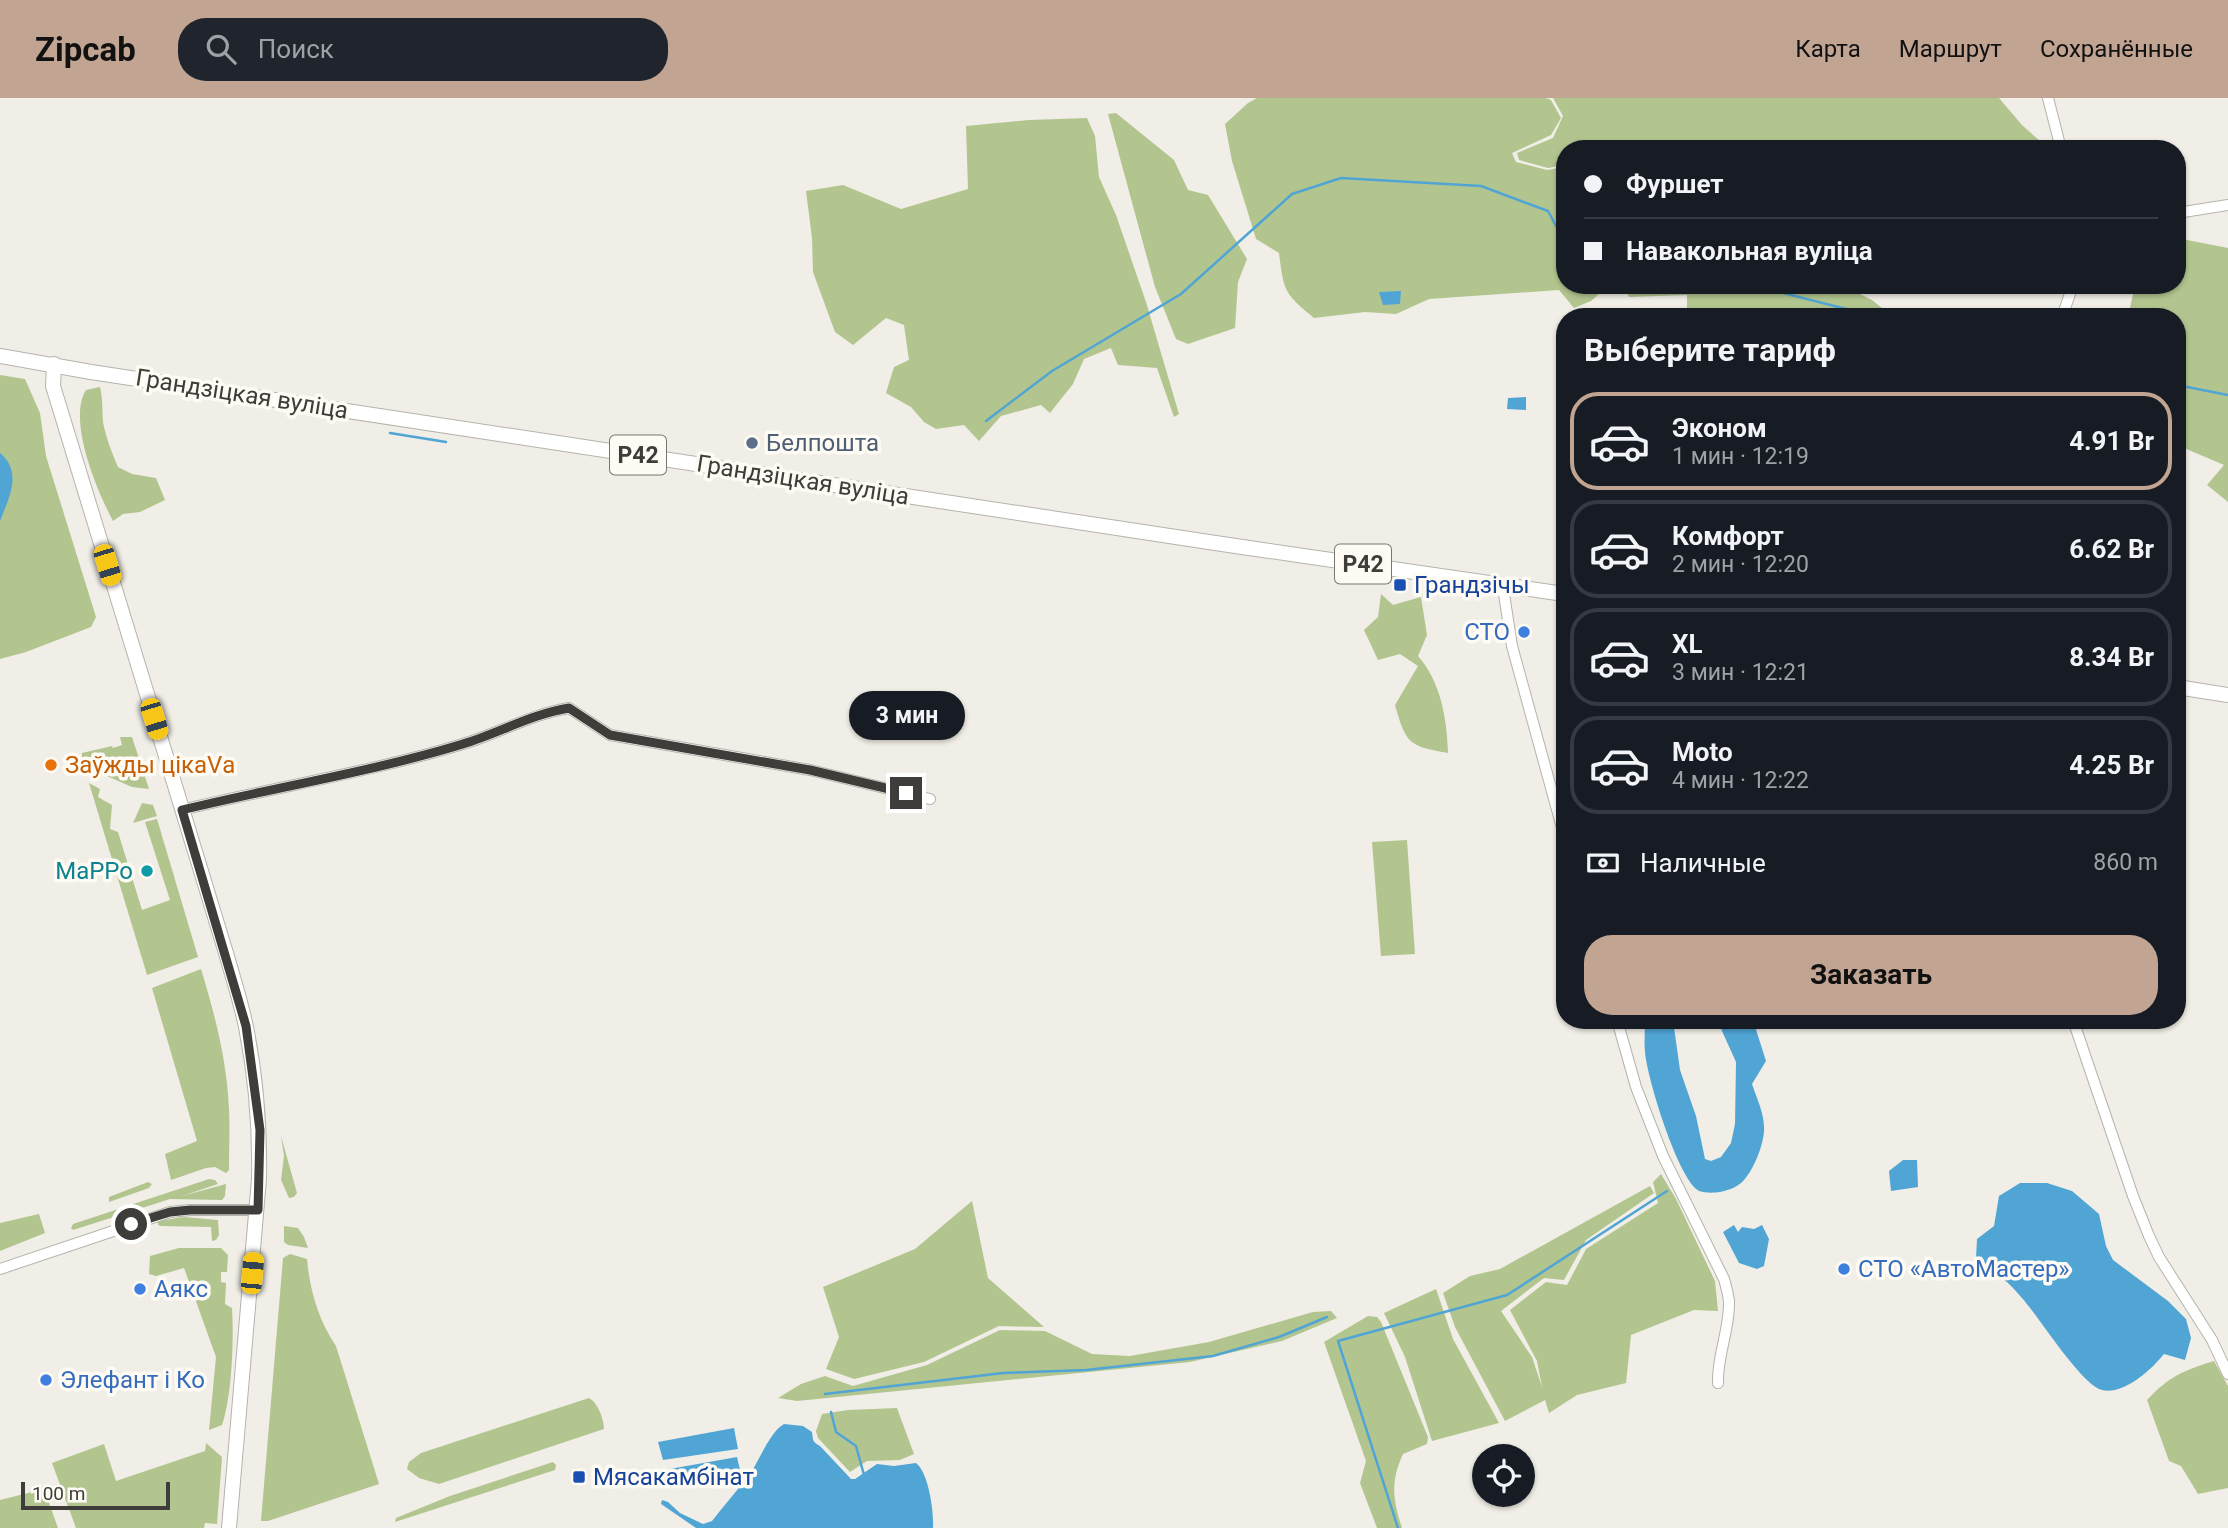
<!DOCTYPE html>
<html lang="ru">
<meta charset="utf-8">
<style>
:root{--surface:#171b24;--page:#20242c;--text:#f1f3f6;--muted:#9ea1a6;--line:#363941;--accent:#c2a492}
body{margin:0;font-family:Roboto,sans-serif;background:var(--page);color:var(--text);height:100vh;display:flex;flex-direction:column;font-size:26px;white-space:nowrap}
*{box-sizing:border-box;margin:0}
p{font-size:23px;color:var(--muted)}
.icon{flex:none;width:38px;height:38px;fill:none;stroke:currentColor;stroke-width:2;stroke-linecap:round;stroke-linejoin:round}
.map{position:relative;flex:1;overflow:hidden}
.side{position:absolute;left:1556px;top:210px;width:630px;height:721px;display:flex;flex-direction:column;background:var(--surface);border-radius:28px;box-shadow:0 2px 5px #0004}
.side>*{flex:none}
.banner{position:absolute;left:1556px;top:42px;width:630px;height:154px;border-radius:28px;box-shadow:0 2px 5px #0004;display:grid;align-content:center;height:154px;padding:0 28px;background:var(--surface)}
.buttons{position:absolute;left:1472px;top:1346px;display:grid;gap:14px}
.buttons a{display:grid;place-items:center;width:63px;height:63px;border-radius:50%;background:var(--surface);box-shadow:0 2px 5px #0004;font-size:35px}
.scale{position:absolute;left:21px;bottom:18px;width:149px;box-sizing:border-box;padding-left:7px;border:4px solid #3e3d3a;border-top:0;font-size:19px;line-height:24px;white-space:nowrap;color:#3e3d3a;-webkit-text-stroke:5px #fdfbf3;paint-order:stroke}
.end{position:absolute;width:32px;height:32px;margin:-16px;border:9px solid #3e3d3a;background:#fff;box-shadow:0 0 0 4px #fff}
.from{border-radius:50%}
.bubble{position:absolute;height:49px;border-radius:24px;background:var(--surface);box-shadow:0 2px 5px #0004;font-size:23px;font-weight:700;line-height:49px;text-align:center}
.car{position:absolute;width:21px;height:42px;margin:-21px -10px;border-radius:9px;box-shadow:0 0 5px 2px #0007;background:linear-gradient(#f5c518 24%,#345 0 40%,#f5c518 0 76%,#345 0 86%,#f5c518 0)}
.banner b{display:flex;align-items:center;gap:24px;height:66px;font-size:26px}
.banner b+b{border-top:2px solid var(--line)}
.banner i{width:18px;height:18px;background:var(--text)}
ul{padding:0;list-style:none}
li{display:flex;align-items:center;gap:21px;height:98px;margin:0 14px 10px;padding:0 14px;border:4px solid var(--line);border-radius:28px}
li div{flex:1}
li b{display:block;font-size:26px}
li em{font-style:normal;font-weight:700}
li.current{border-color:var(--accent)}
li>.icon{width:63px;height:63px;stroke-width:1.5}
h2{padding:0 28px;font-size:32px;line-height:84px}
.pay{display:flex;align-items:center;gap:18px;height:77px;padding:0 28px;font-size:26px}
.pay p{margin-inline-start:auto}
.button{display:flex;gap:14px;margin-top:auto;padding:14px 28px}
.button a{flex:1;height:80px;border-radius:28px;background:var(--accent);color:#111;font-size:28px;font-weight:700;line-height:80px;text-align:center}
header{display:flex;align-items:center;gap:42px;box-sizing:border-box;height:98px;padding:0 35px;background:var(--accent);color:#111}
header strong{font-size:33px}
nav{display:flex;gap:38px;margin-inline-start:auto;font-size:24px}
.search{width:490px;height:63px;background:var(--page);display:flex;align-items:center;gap:18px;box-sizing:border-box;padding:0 24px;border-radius:28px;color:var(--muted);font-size:26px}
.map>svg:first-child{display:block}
.green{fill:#b2c58f}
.water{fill:#50a5d5}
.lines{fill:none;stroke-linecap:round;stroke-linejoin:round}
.stream{stroke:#50a5d5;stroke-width:2.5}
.minor-casing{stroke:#b5b3ac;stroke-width:12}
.major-casing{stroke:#b5b3ac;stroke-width:16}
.minor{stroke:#fff;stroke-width:10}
.major{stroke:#fff;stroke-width:14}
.route{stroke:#3e3d3a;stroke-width:9}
.service-dot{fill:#5c6f8a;stroke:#fdfbf3;stroke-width:2.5}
.transit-dot{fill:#1a4fb4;stroke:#fdfbf3;stroke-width:2.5}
.shop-dot{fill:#3f7fe0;stroke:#fdfbf3;stroke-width:2.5}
.food-dot{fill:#e8710a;stroke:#fdfbf3;stroke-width:2.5}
.culture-dot{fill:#0f9aa8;stroke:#fdfbf3;stroke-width:2.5}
.labels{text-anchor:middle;stroke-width:7;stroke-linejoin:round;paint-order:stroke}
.shield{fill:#fdfbf3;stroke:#777672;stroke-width:2}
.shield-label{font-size:23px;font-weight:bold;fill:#3e3d3a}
.street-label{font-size:24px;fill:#3e3d3a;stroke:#fdfbf3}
.service-label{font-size:24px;fill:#4e5e75;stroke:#fdfbf3;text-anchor:start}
.transit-label{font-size:24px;fill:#164399;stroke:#fdfbf3;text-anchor:start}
.shop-label{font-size:24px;fill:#366cbe;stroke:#fdfbf3;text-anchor:start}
.food-label{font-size:24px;fill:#c56008;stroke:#fdfbf3;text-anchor:start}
.culture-label{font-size:24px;fill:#0d838f;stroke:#fdfbf3;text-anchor:end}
</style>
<header>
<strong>Zipcab</strong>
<div class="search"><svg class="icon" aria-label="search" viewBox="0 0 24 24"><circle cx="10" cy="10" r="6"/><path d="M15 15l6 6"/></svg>Поиск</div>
<nav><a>Карта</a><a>Маршрут</a><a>Сохранённые</a></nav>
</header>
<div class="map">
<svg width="2228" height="1430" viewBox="0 0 2228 1430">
<rect width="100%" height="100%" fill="#f0eee6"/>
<path class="green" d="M1257,0H1546L1551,2L1561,20L1551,37L1512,55L1516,64L1547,72L1564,69V187H1620L1607,189L1591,203L1574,210L1559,192L1429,201L1396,216L1365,214L1314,220C1284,195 1284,194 1279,155L1256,141L1232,63L1225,26L1248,5Z
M1553,0H1999L2022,27L2041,44L2044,51H1564V67L1548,70L1519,62L1517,55L1553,40L1563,18Z
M1116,15L1174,62L1188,92L1208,97L1247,161L1238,184L1235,230L1188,246L1176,241L1155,189L1108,16Z
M1087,20L1095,38L1099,79L1116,117L1146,204L1179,316L1174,319L1157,270L1118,267L1111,250L1084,261L1073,286L1050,315L1041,307L1001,318L979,343L964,327L936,331L924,324L911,309L886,295L894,269L909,262L904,227L886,220L853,247L835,234L813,174L812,140L806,93L843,87L901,111L968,91L966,28L1029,22Z
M2177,140L2228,150V404L2207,387L2224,367L2177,347V219H2128L2135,187H2177Z
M1624,187H1842L1872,202L1893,219H1687V197L1629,199Z
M0,277L25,281L40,315L46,358L96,519L91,529L26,554L0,561Z
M100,289C103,302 102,312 103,324C106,340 112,355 118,369L132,376L156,380L165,402L140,414L123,416L113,423C97,393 67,322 86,292Z
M1381,496L1393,507L1421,499L1427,537L1418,558C1441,584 1447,621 1448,655C1408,648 1406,645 1395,607L1418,568L1400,556L1378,562L1364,532L1378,519Z
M120,639H132L149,691L132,689L82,667V655L112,648L113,650L122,647Z
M89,685L100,691L98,699L112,707L110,731L118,734L142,812L170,802L145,724L157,721L198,859L147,877Z
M142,705L153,707L157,718L133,725Z
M1407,742L1415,856L1381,858L1372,744Z
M201,871C215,917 227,963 229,1011C230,1031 229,1052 229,1072L226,1075L215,1069L206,1070L171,1082L165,1056L197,1043L152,890Z
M281,1038L297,1095L294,1099L289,1100L281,1082L284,1058Z
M1661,1076L1676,1101L1715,1183L1718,1213L1694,1212L1631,1237L1626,1285L1577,1297L1549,1315L1545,1302L1505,1323L1455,1229L1443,1195L1470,1178L1500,1171L1650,1088L1654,1095L1586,1142L1564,1182L1544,1180L1501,1213L1532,1259L1542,1289L1537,1263L1510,1212L1546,1184L1567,1187L1586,1151L1658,1105L1653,1084Z
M209,1081L215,1082L218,1086L182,1098L226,1086L225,1098L222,1102L170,1101L73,1132L71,1130L73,1126Z
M148,1084L152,1086L149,1090L109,1104V1099Z
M972,1103L988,1180L1044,1229L999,1228L924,1264L854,1281L826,1271L839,1239L823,1189L915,1151Z
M39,1116L45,1135L0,1153V1125Z
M184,1119L218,1122L219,1137L216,1142L212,1143L211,1129L161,1128L158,1127V1123Z
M284,1128L298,1130L304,1139L308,1150L288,1147L284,1144Z
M179,1150H221L228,1157L227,1174H221V1184L226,1185L225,1206L232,1210C234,1241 232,1299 222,1327L209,1332L216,1259L184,1170L156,1178L149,1176L150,1158Z
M290,1156L307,1161C310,1193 318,1221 336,1248L379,1386L268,1423H261L283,1160Z
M1436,1191L1453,1241L1499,1325L1432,1343L1405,1259L1384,1215Z
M1331,1213L1337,1220L1282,1243L1190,1264L797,1303L778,1300L801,1286L825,1278L853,1288L927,1267L1000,1232L1045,1233L1092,1256L1130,1258L1209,1244L1313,1214Z
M1368,1218L1377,1219L1381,1224L1428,1339L1427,1346L1403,1356C1390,1384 1393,1402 1402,1430H1377L1360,1385L1366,1363L1324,1244Z
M2214,1263L2228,1288V1390L2198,1396L2181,1368L2169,1363L2147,1302C2170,1278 2182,1273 2214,1263Z
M589,1300C598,1305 604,1321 604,1331L439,1386L419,1380L407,1371L409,1364L421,1355Z
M897,1310L914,1356L900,1362L867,1363L850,1374L818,1340L816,1333L822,1316L848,1312Z
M206,1345L222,1359L217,1426L205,1425L204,1430H76L52,1365L104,1346L116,1383L205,1353Z
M553,1364L556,1367L555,1372L395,1424L396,1420L450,1398Z
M44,1391L58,1430H0V1402Z"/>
<path class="water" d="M1401,193L1400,206L1383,207L1379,194Z
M1526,299V312L1507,311L1508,300Z
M0,355C23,374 9,400 0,423Z
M1645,922H1673L1680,972L1696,1018L1705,1061L1711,1063L1721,1059L1731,1045L1735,1026L1736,964L1717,922H1753L1766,963L1752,986C1757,1001 1765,1017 1764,1033C1763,1048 1754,1071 1744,1082C1738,1089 1729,1092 1720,1094C1714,1095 1705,1095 1699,1093C1678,1081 1647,980 1645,954C1644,944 1645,933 1645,922Z
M1903,1062H1917L1918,1089L1891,1093L1889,1073Z
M2020,1085H2047L2072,1093L2099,1116L2106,1148L2113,1162L2168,1203L2186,1221L2191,1240L2185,1262L2164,1256C2151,1272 2124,1297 2102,1292C2081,1287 2038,1217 2021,1199C2008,1183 1993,1172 1976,1161L1977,1141L1994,1128L1999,1098Z
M1734,1127L1738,1134L1742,1129L1754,1131L1762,1127L1769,1141L1764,1168L1757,1171L1739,1165L1723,1134Z
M784,1326L803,1328L812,1334C813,1341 812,1344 820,1348L851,1381H855L877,1366L894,1368L916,1365C929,1375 934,1415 933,1430H696L661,1406L662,1402L668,1404L680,1415L703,1426L712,1423C724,1407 738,1392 750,1376C760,1361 770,1334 784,1326Z
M734,1330L738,1351L663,1362L658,1344Z
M737,1359L740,1372L730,1380L678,1387L668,1379L664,1372Z"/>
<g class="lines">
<path class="stream" d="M1751,187L1878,219
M2177,287L2228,297
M986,323L1052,273L1181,196L1292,96L1341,80L1481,88L1548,113L1564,143
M390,335L446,344
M825,1296L1003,1275L1086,1272L1213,1258L1279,1239L1327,1219
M831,1314L836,1334L856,1348L864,1377
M1398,1430L1338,1243L1507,1197L1667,1093"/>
<g class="minor-casing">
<path id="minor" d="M2048,0L2061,51
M2177,115L2228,107
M2062,219L2073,187
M1505,487L1504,496L1512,548L1564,737
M182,712C275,689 371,674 463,646C499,635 532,616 569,610L610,637L810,672L930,701
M1617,922L1636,989L1663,1058L1724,1181C1726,1188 1728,1196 1729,1203C1730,1231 1717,1257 1718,1285
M2073,922L2133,1098L2149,1138L2159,1159L2212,1242L2228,1276
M0,1171L170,1114L190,1112H258"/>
</g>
<g class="major-casing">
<path id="major" d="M0,258L91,274L1222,446L1564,496
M54,266L53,288L226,855C233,880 241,904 246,929C256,979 260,1030 259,1081L229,1430
M2177,589L2228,597"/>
</g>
<use href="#minor" class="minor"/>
<use href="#major" class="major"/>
</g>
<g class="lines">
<path class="route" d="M131,1126L170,1114L190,1112H258L260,1032L246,928L182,712C276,689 371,674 463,646C499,635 532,616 569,610L610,637L810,672L906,695"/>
</g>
<circle class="service-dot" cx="752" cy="345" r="7"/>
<g class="transit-dot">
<rect x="1393" y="480" width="14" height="14" rx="3.5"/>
<rect x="572" y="1372" width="14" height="14" rx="3.5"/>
</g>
<g class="shop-dot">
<circle cx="1524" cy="534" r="7"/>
<circle cx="1844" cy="1171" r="7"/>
<circle cx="140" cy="1191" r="7"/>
<circle cx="46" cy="1282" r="7"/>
</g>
<circle class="food-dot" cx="51" cy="667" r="7"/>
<circle class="culture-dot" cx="147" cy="773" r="7"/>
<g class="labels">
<g class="shield">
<rect x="610" y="337.5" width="56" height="39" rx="5"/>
<rect x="1335" y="446.5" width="56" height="39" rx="5"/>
</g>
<g class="shield-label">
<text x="638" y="365">Р42</text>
<text x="1363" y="474">Р42</text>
</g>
<g class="street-label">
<text transform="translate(242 296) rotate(9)" y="8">Грандзіцкая вуліца</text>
<text transform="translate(803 382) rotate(9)" y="8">Грандзіцкая вуліца</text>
</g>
<g class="service-label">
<text x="766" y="353">Белпошта</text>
</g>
<g class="transit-label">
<text x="1414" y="495">Грандзічы</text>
<text x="593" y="1387">Мясакамбінат</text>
</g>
<g class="shop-label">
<text x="1510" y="542" text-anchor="end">СТО</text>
<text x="1858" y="1179">СТО «АвтоМастер»</text>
<text x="154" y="1199">Аякс</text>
<text x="60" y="1290">Элефант і Ко</text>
</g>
<g class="food-label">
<text x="65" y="675">Заўжды цікаVа</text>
</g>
<g class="culture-label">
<text x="133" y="781">МаРРо</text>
</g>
</g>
</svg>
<div class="buttons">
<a><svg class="icon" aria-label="locate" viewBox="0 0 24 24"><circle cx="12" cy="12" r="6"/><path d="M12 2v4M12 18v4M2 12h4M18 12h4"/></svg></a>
</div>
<div class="scale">100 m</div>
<i class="end from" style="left:131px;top:1126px"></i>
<i class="end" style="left:906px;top:695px"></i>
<div class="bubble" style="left:849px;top:593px;width:116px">3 мин</div>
<i class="car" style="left:107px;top:467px;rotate:163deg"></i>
<i class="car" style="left:154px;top:621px;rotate:163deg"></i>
<i class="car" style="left:252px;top:1175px;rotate:5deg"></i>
<div class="banner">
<b><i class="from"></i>Фуршет</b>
<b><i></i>Навакольная вуліца</b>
</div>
<section class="side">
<h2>Выберите тариф</h2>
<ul>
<li class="current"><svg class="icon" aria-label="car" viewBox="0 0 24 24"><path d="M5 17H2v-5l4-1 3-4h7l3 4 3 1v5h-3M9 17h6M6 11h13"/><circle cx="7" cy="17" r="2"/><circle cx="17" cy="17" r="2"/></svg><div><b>Эконом</b><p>1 мин · 12:19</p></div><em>4.91 Br</em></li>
<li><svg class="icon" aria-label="car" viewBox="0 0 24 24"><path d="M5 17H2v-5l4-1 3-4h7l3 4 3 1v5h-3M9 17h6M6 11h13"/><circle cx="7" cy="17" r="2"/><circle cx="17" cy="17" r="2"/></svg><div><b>Комфорт</b><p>2 мин · 12:20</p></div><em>6.62 Br</em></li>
<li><svg class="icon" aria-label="car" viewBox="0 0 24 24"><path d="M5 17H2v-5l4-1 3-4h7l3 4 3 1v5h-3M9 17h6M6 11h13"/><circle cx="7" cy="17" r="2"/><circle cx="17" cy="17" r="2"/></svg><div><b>XL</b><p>3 мин · 12:21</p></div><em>8.34 Br</em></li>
<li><svg class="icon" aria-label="car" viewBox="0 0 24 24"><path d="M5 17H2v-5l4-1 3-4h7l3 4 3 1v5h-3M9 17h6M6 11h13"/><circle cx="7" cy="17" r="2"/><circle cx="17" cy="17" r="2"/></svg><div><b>Moto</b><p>4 мин · 12:22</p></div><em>4.25 Br</em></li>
</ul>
<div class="pay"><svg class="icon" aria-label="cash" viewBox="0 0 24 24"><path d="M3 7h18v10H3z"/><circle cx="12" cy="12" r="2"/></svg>Наличные<p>860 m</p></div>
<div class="button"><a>Заказать</a></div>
</section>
</div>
